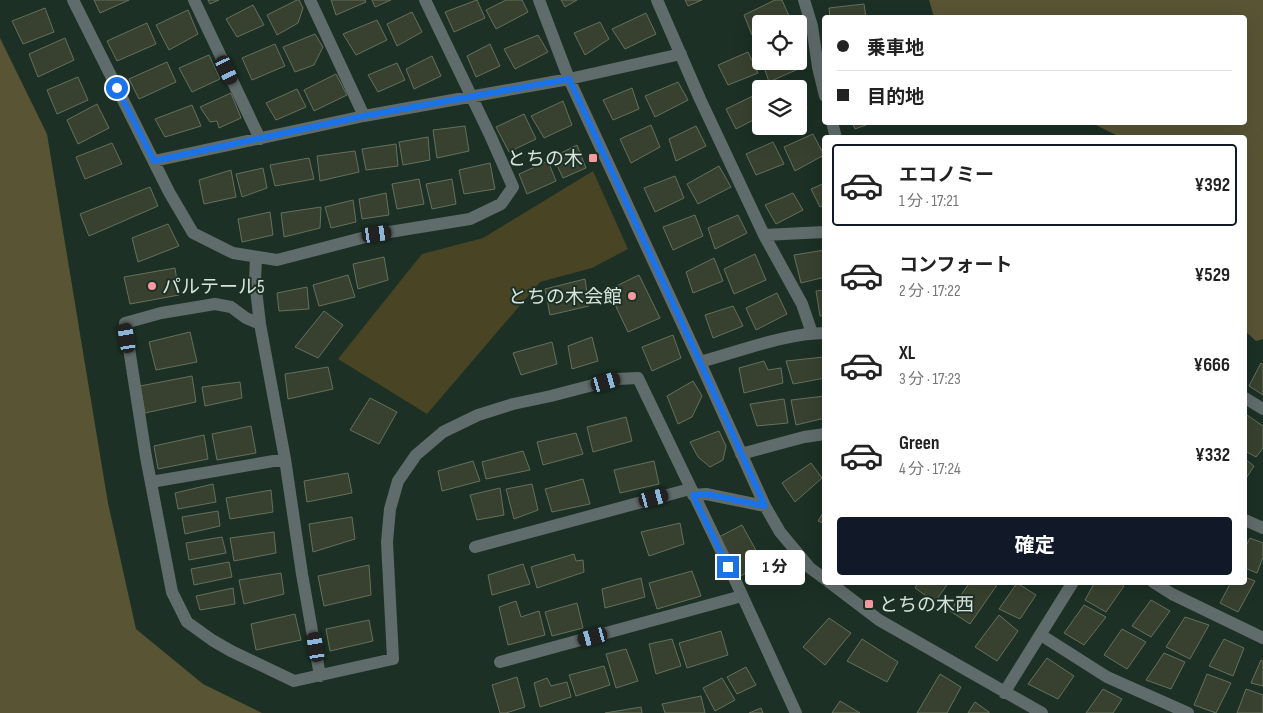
<!DOCTYPE html>
<html lang="ja">
<meta charset="utf-8">
<style>
:root{--surface:#fff;--page:#f2f2f2;--text:#222;--muted:#767676;--line:#e0e0e0;--accent:#111827}
body{margin:0;font-family:"Sofia Sans Condensed","Noto Sans JP",sans-serif;background:var(--page);color:var(--text);height:100vh;display:flex;flex-direction:column;font-size:19px;white-space:nowrap}
*{box-sizing:border-box;margin:0}
p{font-size:16px;color:var(--muted)}
.icon{flex:none;width:28px;height:28px;fill:none;stroke:currentColor;stroke-width:2;stroke-linecap:round;stroke-linejoin:round}
.map{position:relative;flex:1;overflow:hidden}
.details{position:absolute;left:822px;top:135px;width:425px;height:450px;display:flex;flex-direction:column;background:var(--surface);border-radius:5px;box-shadow:0 5px 20px #0002}
.details>*{flex:none}
.banner{position:absolute;left:822px;top:15px;width:425px;height:110px;border-radius:5px;box-shadow:0 5px 20px #0002;display:grid;align-content:center;height:110px;padding:0 15px;background:var(--surface)}
.fabs{position:absolute;left:752px;top:15px;display:grid;gap:10px}
.fabs a{display:grid;place-items:center;width:55px;height:55px;border-radius:5px;background:var(--surface);box-shadow:0 5px 20px #0002;font-size:25px}
.end{position:absolute;width:22px;height:22px;margin:-11px;border:6px solid #1a73e8;background:#fff;box-shadow:0 0 0 2px #fff}
.from{border-radius:50%}
.bubble{position:absolute;height:35px;border-radius:5px;background:var(--surface);box-shadow:0 5px 20px #0002;font-size:16px;font-weight:700;line-height:35px;text-align:center}
.car{position:absolute;width:15px;height:30px;margin:-15px -8px;border-radius:6px;box-shadow:0 0 4px 1px #0007;background:linear-gradient(#222 24%,#8ab4d8 0 40%,#222 0 76%,#8ab4d8 0 86%,#222 0)}
.banner b{display:flex;align-items:center;gap:18px;height:48px;font-size:19px}
.banner b+b{border-top:1px solid var(--line)}
.banner i{width:12px;height:12px;background:var(--text)}
ul{padding:9px 0 0;list-style:none}
li{display:flex;align-items:center;gap:15px;height:82px;margin:0 10px 8px;padding:0 5px;border:2px solid transparent;border-radius:5px}
li div{flex:1}
li b{display:block;font-size:19px}
li em{font-style:normal;font-weight:700}
li.on{border-color:var(--accent)}
li>.icon{width:45px;height:45px;stroke-width:1.5}
.button{display:flex;gap:10px;margin-top:auto;padding:10px 15px}
.button a{flex:1;height:58px;border-radius:5px;background:var(--accent);color:#fff;font-size:20px;font-weight:700;line-height:58px;text-align:center}
.map>svg:first-child{display:block}
.green{fill:#484424}
.forest{fill:#585434}
.building{fill:#38412f;stroke:#65705c}
.lines{fill:none;stroke-linecap:round;stroke-linejoin:round}
.minor{stroke:#606c6b;stroke-width:12}
.route{stroke:#1a73e8;stroke-width:6}
.poi-dot{fill:#f49aa1;stroke:#1c3025;stroke-width:2}
.labels{text-anchor:middle;stroke-width:4;stroke-linejoin:round;paint-order:stroke}
.poi-label{font-size:19px;fill:#d7e4dc;stroke:#1c3025;text-anchor:end}
</style>
<div class="map">
<svg width="1263" height="713" viewBox="0 0 1263 713">
<rect width="100%" height="100%" fill="#1c3025"/>
<path class="green" d="M593,171L628,249L592,268L540,282L427,414L338,359L422,254L483,238Z"/>
<path class="forest" d="M929,0H1263V339L1256,341L1245,331V138L1120,137L1092,123L1245,122V18L934,17Z
M0,38L47,134L108,503L136,629L203,684L262,713H0Z"/>
<path class="building" d="M94,0H129L100,13Z
M208,0H219L210,4Z
M297,0H299L303,8L298,23L277,35L267,15Z
M331,0H365L366,2L336,15Z
M372,0H391L375,7Z
M477,0L485,18L454,32L445,12Z
M506,0H522L528,12L496,29L486,10Z
M561,0H577L565,7Z
M685,0H702L688,6Z
M775,0H782L789,16L775,24H761V31L752,35L744,15Z
M864,4L866,18H830L829,8Z
M253,5L264,25L237,37L226,19Z
M45,8L54,32L23,44L12,21Z
M188,10L198,34L169,50L156,25Z
M412,12L422,32L397,46L387,24Z
M646,13L656,34L625,49L612,29Z
M377,20L387,40L356,55L343,34Z
M600,22L609,39L585,55L574,33Z
M147,23L156,44L117,61L107,41Z
M315,34L323,47L314,65L295,72L283,47Z
M538,35L548,52L515,69L504,49Z
M65,38L74,60L38,77L29,54Z
M275,44L285,66L252,80L242,58Z
M490,44L500,66L476,77L467,56Z
M748,52L758,73L728,85L718,65Z
M799,52L805,66L769,82L762,61H799Z
M209,55L220,79L192,92L179,68Z
M432,56L441,76L414,89L406,69Z
M167,62L176,82L139,99L129,79Z
M397,63L405,80L378,92L368,75Z
M336,74L347,95L314,111L304,90Z
M78,77L88,100L57,114L47,90Z
M678,82L688,100L655,117L645,96Z
M632,88L639,109L613,120L603,100Z
M297,89L306,107L276,120L266,103Z
M799,91L807,109L799,112Z
M231,93L241,118L219,128L217,121L210,122L200,107Z
M757,94L761,102V116L736,129L726,109Z
M563,101L572,125L544,138L531,116Z
M97,104L109,128L78,144L67,120Z
M192,105L201,126L165,137L155,119Z
M524,114L536,139L509,152L496,127Z
M852,122H874L855,129Z
M651,125L660,147L631,163L620,139Z
M465,126L469,151L437,158L433,130Z
M696,126L706,146L676,161L669,139Z
M813,134L824,155L795,171L784,147Z
M428,137L430,160L403,165L399,142Z
M773,142L784,164L756,175L746,154Z
M112,143L122,164L85,179L76,157Z
M396,144L398,166L366,170L362,149Z
M577,145L586,168L563,178L553,157Z
M355,151L359,172L320,181L317,156Z
M309,158L314,179L275,186L270,165Z
M548,161L556,181L527,194L519,174Z
M490,163L495,189L464,194L459,170Z
M719,166L731,187L698,204L687,184Z
M263,168L267,188L242,197L236,174Z
M231,170L236,197L204,204L199,180Z
M675,176L684,198L655,212L644,188Z
M419,179L424,204L397,209L392,184Z
M452,179L456,204L432,209L426,184Z
M825,183V204L820,207L811,189Z
M150,187L158,206L89,236L80,214Z
M386,193L389,215L362,219L359,199Z
M793,193L803,210L776,224L765,205Z
M353,200L356,222L331,228L325,207Z
M321,207L320,228L284,237L281,213Z
M270,212L273,235L242,242L238,219Z
M695,215L703,236L673,250L663,227Z
M738,215L747,233L715,249L708,228Z
M168,224L179,246L138,262L132,238Z
M825,250V277L801,283L794,255Z
M755,254L766,280L734,294L724,269Z
M384,257L388,280L358,289L353,264Z
M714,258L723,281L693,293L686,272Z
M175,268L179,295L130,304L124,277Z
M348,275L355,297L319,306L313,285Z
M639,275L660,318L628,332L608,290Z
M585,279L589,306L550,315L545,289Z
M307,287L309,309L279,311L277,293Z
M825,290V315L820,316L816,291Z
M777,293L787,314L756,330L746,308Z
M733,306L743,326L713,338L705,315Z
M324,311L343,325L318,358L295,347Z
M190,332L197,362L156,370L149,342Z
M673,335L681,358L652,371L642,347Z
M592,337L598,361L572,369L568,346Z
M552,342L557,364L521,375L513,353Z
M824,357L825,378L793,384L786,361Z
M764,361L768,370L781,368L783,383L744,393L739,368Z
M1261,363L1263,365V395L1249,386Z
M328,367L333,389L288,399L285,374Z
M192,376L196,402L145,413L140,386Z
M693,381L702,396L692,417L678,424L667,396Z
M240,382L242,398L205,406L202,387Z
M825,396V418L796,425L791,400Z
M370,398L397,412L379,444L350,430Z
M784,399L788,423L757,426L750,404Z
M1247,415L1263,426V448L1256,457L1245,451V419Z
M626,417L632,441L593,452L587,427Z
M251,426L256,453L217,460L212,434Z
M719,431L726,446L723,460L710,467L698,457L690,442Z
M576,433L583,454L543,465L537,442Z
M204,435L208,459L158,469L154,446Z
M523,451L530,470L486,479L482,462Z
M1245,459L1254,466L1245,480Z
M473,461L480,481L442,491L438,471Z
M654,461L659,484L620,493L614,470Z
M811,463L822,478L795,502L782,483Z
M348,473L352,493L307,502L304,481Z
M583,479L590,504L552,512L545,489Z
M213,484L216,502L178,509L175,493Z
M532,484L538,510L514,519L506,489Z
M500,488L504,515L477,520L470,495Z
M271,490L273,512L230,519L226,498Z
M825,510V524L818,521Z
M218,511L220,526L185,534L182,517Z
M352,517L355,539L313,552L309,524Z
M680,523L684,544L649,556L641,532Z
M742,525L763,563L739,577L719,537Z
M274,532L276,553L234,561L230,538Z
M222,537L226,553L189,560L186,543Z
M1250,538L1263,543V557L1257,573L1245,568V548Z
M574,554L576,561L583,560L584,572L537,588L531,567Z
M229,562L232,577L194,585L191,569Z
M523,564L530,584L492,595L488,575Z
M369,565L371,595L324,606L318,576Z
M692,571L701,596L657,609L649,583Z
M281,573L284,594L244,604L239,580Z
M1245,577L1255,581L1238,612L1220,603L1231,582H1245Z
M641,578L645,597L605,608L602,589Z
M919,582H949L935,602L915,588Z
M970,582H993L997,585L970,624L950,611Z
M1095,582H1118L1124,586L1106,612L1085,600Z
M1017,583L1036,595L1020,619L999,609Z
M233,588L235,604L200,610L196,596Z
M1151,600L1170,611L1151,637L1132,626Z
M516,601L521,617L539,611L545,635L508,645L499,607Z
M577,603L583,628L552,636L545,612Z
M1084,605L1106,617L1084,645L1064,633Z
M295,614L301,640L256,650L251,624Z
M999,615L1018,631L997,661L975,647Z
M1185,617L1209,625L1190,659L1166,647Z
M829,618L851,633L825,665L803,647Z
M369,620L373,641L330,651L326,629Z
M1122,629L1146,642L1127,669L1104,655Z
M721,631L728,655L687,668L679,643Z
M672,639L681,666L656,674L649,644Z
M862,639L898,662L887,682L847,661Z
M1224,639L1244,648L1233,676L1209,666Z
M626,649L638,681L616,688L606,654Z
M1164,653L1185,662L1171,689L1146,680Z
M1047,658L1074,676L1058,699L1028,684Z
M1261,660L1263,661V686L1251,683Z
M604,666L610,685L576,696L569,675Z
M746,667L756,685L737,694L727,677Z
M940,674L961,687L947,713H917Z
M1207,674L1231,683L1216,713L1194,705Z
M517,677L525,707L506,713H500L492,685Z
M547,678L551,686L567,682L571,697L540,707L534,683Z
M722,678L735,700L715,711L703,688Z
M1103,689L1122,699L1113,713H1086Z
M1246,689L1263,695V713H1237Z
M701,696L705,713H665L662,704Z
M840,701L860,713H832Z
M975,702L989,712V713H968Z
M641,707L642,713H605Z
M761,708L763,713H749Z"/>
<g class="lines">
<path class="minor" d="M73,0L169,192L193,233L233,253L277,260L377,234L470,219L501,204L513,187L490,135L425,0
M194,0L260,139
M310,0L364,116
M539,0L569,79L700,362L765,506L780,532L810,568L825,579
M657,0L700,99L764,235L802,304L812,333
M804,0L812,26L818,67L825,96
M832,122L836,138
M154,161L364,116L569,79L681,54
M764,235L825,232
M256,257L255,281L260,324L285,459L302,574L320,676
M260,324L246,318L231,307L215,304L161,313L125,323L146,457L172,592L187,622L212,640L231,651L294,681L393,659L387,542L390,509L398,481L416,455L443,432L478,415L513,404L551,396L616,379L638,378L736,582L796,713
M700,362C738,352 786,333 825,333
M1245,398L1263,409
M741,454L804,437L825,434
M151,482L285,459
M693,495L706,494L765,506
M1245,520L1263,528
M475,547L690,489
M829,582L879,620L1042,713
M1153,582L1172,594L1263,638
M1041,635L1107,677L1188,713
M500,662L742,596
M1004,693L1073,582"/>
</g>
<g class="lines">
<path class="route" d="M117,88L154,161L364,116L569,79L700,362L765,506L706,494L693,495L728,567"/>
</g>
<g class="poi-dot">
<rect x="588" y="153" width="10" height="10" rx="2.5"/>
<circle cx="152" cy="286" r="5"/>
<circle cx="632" cy="296" r="5"/>
<rect x="864" y="599" width="10" height="10" rx="2.5"/>
</g>
<g class="labels">
<g class="poi-label">
<text x="583" y="165">とちの木</text>
<text x="162" y="293" text-anchor="start">パルテール5</text>
<text x="622" y="303">とちの木会館</text>
<text x="879" y="611" text-anchor="start">とちの木西</text>
</g>
</g>
</svg>
<div class="fabs">
<a><svg class="icon" aria-label="locate" viewBox="0 0 24 24"><circle cx="12" cy="12" r="6"/><path d="M12 2v4M12 18v4M2 12h4M18 12h4"/></svg></a>
<a><svg class="icon" aria-label="layers" viewBox="0 0 24 24"><path d="M12 4l9 5-9 5-9-5zM3 14l9 5 9-5"/></svg></a>
</div>
<i class="end from" style="left:117px;top:88px"></i>
<i class="end" style="left:728px;top:567px"></i>
<div class="bubble" style="left:745px;top:550px;width:60px">1 分</div>
<i class="car" style="left:227px;top:70px;rotate:155deg"></i>
<i class="car" style="left:377px;top:234px;rotate:82deg"></i>
<i class="car" style="left:127px;top:338px;rotate:351deg"></i>
<i class="car" style="left:606px;top:382px;rotate:74deg"></i>
<i class="car" style="left:654px;top:498px;rotate:75deg"></i>
<i class="car" style="left:593px;top:637px;rotate:255deg"></i>
<i class="car" style="left:316px;top:647px;rotate:351deg"></i>
<div class="banner">
<b><i class="from"></i>乗車地</b>
<b><i></i>目的地</b>
</div>
<section class="details">
<ul>
<li class="on"><svg class="icon" aria-label="car" viewBox="0 0 24 24"><path d="M5 17H2v-5l4-1 3-4h7l3 4 3 1v5h-3M9 17h6M6 11h13"/><circle cx="7" cy="17" r="2"/><circle cx="17" cy="17" r="2"/></svg><div><b>エコノミー</b><p>1 分 · 17:21</p></div><em>¥392</em></li>
<li><svg class="icon" aria-label="car" viewBox="0 0 24 24"><path d="M5 17H2v-5l4-1 3-4h7l3 4 3 1v5h-3M9 17h6M6 11h13"/><circle cx="7" cy="17" r="2"/><circle cx="17" cy="17" r="2"/></svg><div><b>コンフォート</b><p>2 分 · 17:22</p></div><em>¥529</em></li>
<li><svg class="icon" aria-label="car" viewBox="0 0 24 24"><path d="M5 17H2v-5l4-1 3-4h7l3 4 3 1v5h-3M9 17h6M6 11h13"/><circle cx="7" cy="17" r="2"/><circle cx="17" cy="17" r="2"/></svg><div><b>XL</b><p>3 分 · 17:23</p></div><em>¥666</em></li>
<li><svg class="icon" aria-label="car" viewBox="0 0 24 24"><path d="M5 17H2v-5l4-1 3-4h7l3 4 3 1v5h-3M9 17h6M6 11h13"/><circle cx="7" cy="17" r="2"/><circle cx="17" cy="17" r="2"/></svg><div><b>Green</b><p>4 分 · 17:24</p></div><em>¥332</em></li>
</ul>
<div class="button"><a>確定</a></div>
</section>
</div>
